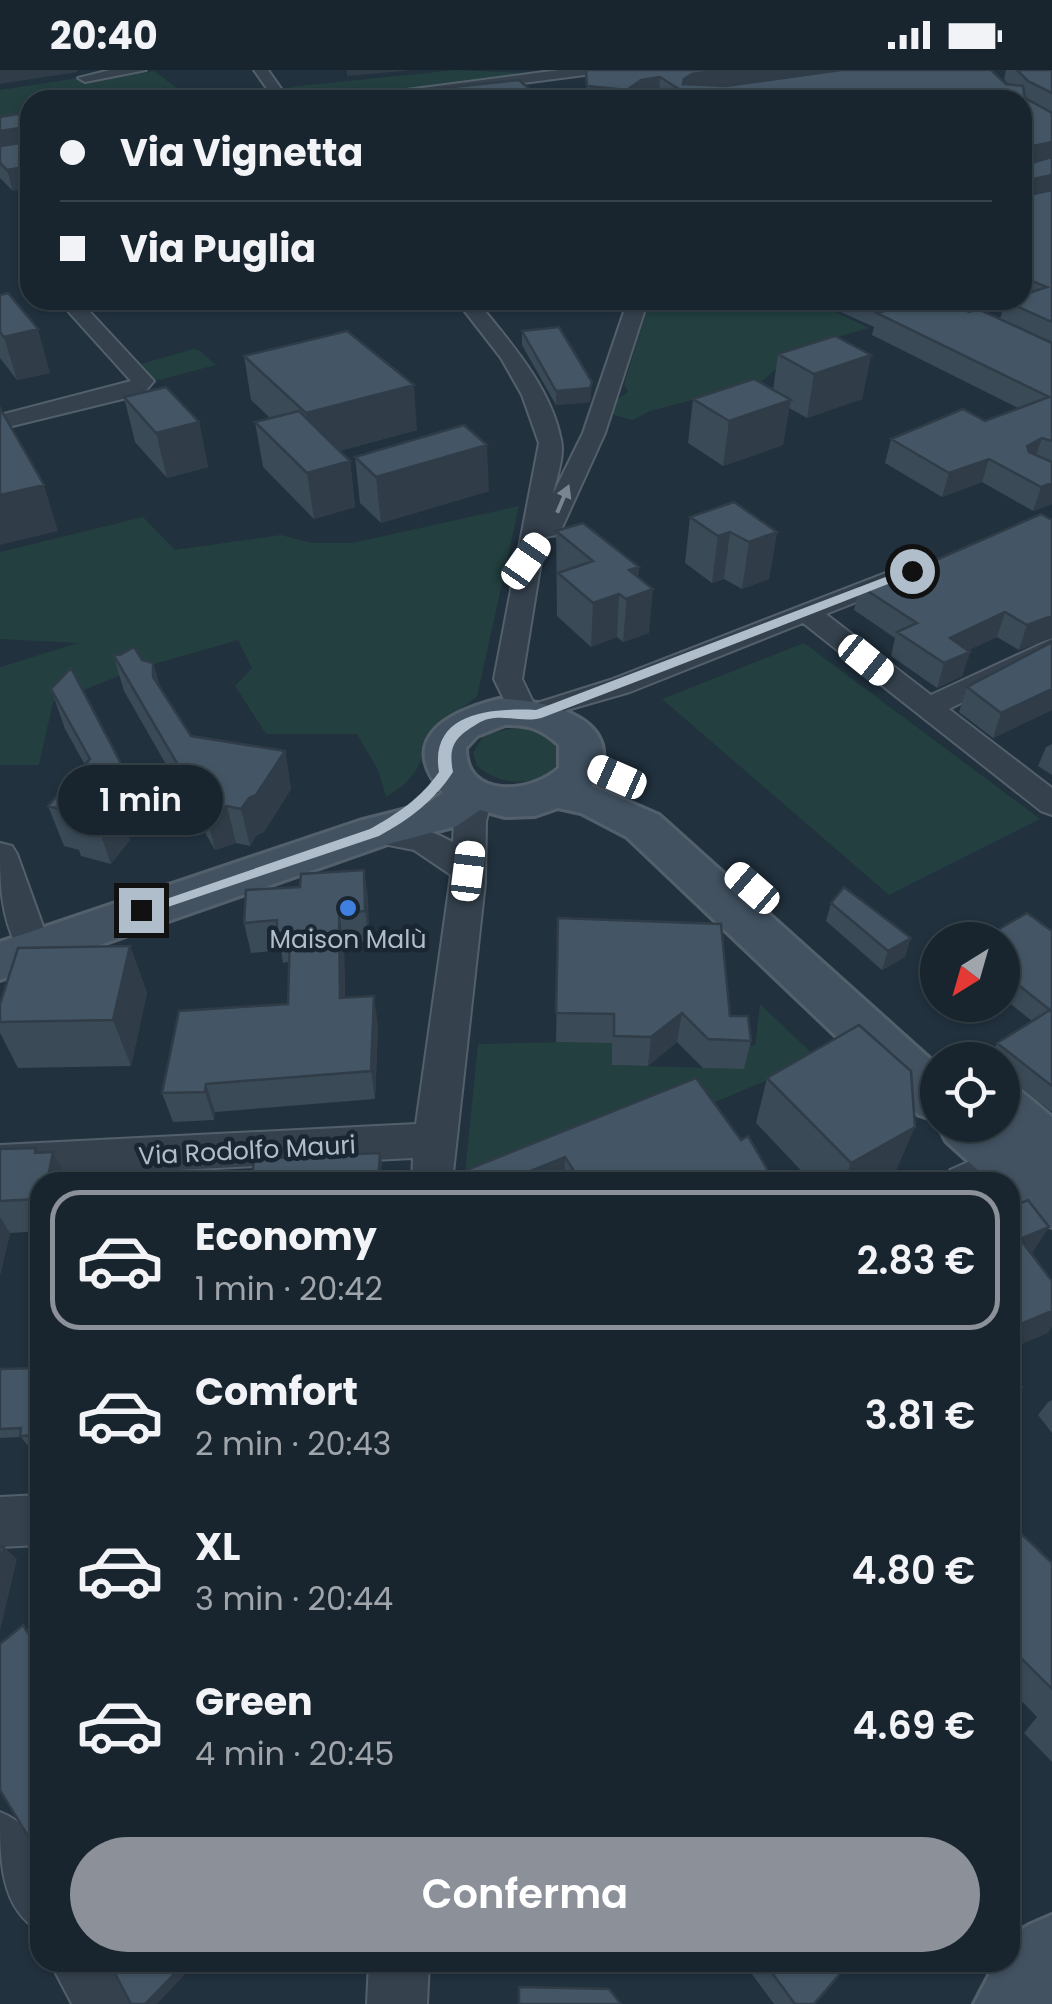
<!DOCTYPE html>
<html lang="it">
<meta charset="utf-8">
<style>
:root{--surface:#19252e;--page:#26313a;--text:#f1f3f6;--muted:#9fa5aa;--line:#37424a;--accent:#8c9099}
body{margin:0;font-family:Poppins,sans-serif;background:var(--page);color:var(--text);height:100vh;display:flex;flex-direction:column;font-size:38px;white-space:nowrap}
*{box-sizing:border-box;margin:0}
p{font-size:32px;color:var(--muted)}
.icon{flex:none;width:55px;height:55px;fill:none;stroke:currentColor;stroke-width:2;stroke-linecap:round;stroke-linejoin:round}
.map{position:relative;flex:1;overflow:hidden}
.sheet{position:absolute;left:30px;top:1102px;width:990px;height:800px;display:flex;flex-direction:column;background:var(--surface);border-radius:30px;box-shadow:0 2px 8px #0004,0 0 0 2px var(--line)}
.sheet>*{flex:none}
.top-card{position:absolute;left:20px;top:20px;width:1012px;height:220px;border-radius:30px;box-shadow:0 2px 8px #0004,0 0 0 2px var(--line);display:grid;align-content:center;height:220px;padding:0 40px;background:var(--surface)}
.needle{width:65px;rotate:217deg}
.fabs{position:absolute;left:920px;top:852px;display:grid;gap:20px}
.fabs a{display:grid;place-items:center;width:100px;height:100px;border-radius:50%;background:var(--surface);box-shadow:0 2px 8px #0004,0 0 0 2px var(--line);font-size:50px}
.end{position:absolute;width:45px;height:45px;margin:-22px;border:12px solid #b0bdca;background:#111;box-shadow:0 0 0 5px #111}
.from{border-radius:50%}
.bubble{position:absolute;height:70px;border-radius:35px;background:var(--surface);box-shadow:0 2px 8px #0004,0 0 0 2px var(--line);font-size:32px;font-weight:600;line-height:70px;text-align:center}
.car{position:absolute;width:30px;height:60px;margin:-30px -15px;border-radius:12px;box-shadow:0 0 8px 2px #0007;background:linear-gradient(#fff 24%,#345 0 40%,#fff 0 76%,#345 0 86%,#fff 0)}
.top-card b{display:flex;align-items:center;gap:35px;height:95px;font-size:38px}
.top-card b+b{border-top:2px solid var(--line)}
.top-card i{width:25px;height:25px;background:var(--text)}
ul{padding:18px 0 0;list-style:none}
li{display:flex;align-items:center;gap:30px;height:140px;margin:0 20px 15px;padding:0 20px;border:5px solid transparent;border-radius:30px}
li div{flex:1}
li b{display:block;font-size:38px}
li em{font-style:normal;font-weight:600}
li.selected{border-color:var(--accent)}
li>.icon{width:90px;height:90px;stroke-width:1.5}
.action{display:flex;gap:20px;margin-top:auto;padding:20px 40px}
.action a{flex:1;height:115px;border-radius:60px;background:var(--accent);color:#fff;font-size:40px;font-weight:600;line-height:115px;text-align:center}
.status{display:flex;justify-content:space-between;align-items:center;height:70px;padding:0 50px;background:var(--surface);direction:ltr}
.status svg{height:28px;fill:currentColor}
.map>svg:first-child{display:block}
.green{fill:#233f3f}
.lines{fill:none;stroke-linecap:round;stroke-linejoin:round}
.street-casing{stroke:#53606c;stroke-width:4}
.secondary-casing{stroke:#53606c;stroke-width:6}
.street{fill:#35424e;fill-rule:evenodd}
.secondary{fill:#425261;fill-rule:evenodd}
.wall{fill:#3a4a57}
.shaded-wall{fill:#303c47}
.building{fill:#445665;stroke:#303c47;stroke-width:2.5}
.oneway{fill:#798692}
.route{fill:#b0bdca}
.shop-dot{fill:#3f7fe0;stroke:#1a2733;stroke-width:4}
.labels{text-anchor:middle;stroke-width:9;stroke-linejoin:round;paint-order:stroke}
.poi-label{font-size:25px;fill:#b0bdca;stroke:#1a2733}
.street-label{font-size:25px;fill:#b0bdca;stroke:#1a2733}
</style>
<div class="status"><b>20:40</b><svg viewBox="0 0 49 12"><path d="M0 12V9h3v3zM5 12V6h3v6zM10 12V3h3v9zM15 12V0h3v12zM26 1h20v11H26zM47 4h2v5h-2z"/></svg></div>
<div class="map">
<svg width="1052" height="1934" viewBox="0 0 1052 1934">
<rect width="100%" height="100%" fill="#21313e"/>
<path class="green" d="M455,0L528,3L320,30H303L289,17Z
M154,1L189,27L30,30V53L0,58V20L78,8L86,13Z
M650,230H834L821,235L869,258L801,277L761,312L650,341L633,350L613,345L610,334L628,322L624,314Z
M193,279L199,280L216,295L159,310L152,309L141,294Z
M519,436L477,627L436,657L417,699L405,714L386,727L378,700L357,664H266L235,616L252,598L238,570L137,599L53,632L39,695H0V597L78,573L0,569V482L143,447L175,480L281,465L312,473H352Z
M804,573L1040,749L889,825L662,629Z
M521,656C541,659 562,666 560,690C542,719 501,717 477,696L473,683L484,665Z
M760,934L818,989L574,1091L464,1112L478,974L612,971V995L743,999L742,975H755Z"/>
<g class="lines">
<g class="street-casing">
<path id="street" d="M110,0H146L85,12L78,8Z
M254,0H268L289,30H275Z
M559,0H599L592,4L394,30H353L360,26Z
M58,230H79L154,311L143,324L0,359V345L131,311Z
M456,230H476C509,271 551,317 561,370C565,386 556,409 553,424L583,363L628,230H648L605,363L561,460L557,465L545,467L522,609L534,634L610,610L906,495L919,503L915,509L826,544L931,625L1052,569V588L949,639L1052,718V745L1041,741L803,553L630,622L567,640L550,650L539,653L513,648L494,609L539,373L522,325L501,288Z
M477,716L488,719L493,726L486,751L485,813L452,1112H412L413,1088L0,1109V1075L416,1054L451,805L414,780L363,770L359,762L363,754C391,747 429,759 453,772L454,751L466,719Z
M0,773L12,776L17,784L48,870L42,879L30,883L18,879C0,845 0,811 0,773Z
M1006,1075L1020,1080L1026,1092C1012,1121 972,1112 944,1112L950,1100Z
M40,1425V1475L0,1477V1427Z
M0,1742C53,1763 40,1813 40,1861C0,1839 0,1789 0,1742Z
M50,1892H115L137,1934H72Z
M369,1892H429L427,1934H367Z"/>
</g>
<g class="secondary-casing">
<path id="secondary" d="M499,629C548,629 634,651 592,716L659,745L938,996V1051L919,1045L627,767L581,743L558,738L535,746L505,747L480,740L457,756L388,774L0,910V872L359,751L426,734L443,723C396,668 448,642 499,629ZM505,655C528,654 542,659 559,675V698C531,724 465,729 466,678L477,666Z
M1002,1015L1021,1021L1052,1047V1157L1031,1150L1010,1130V1112H991L946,1071L938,1055H1002Z
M1052,1845V1934H974L996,1892H1010C1010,1859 1024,1857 1052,1845Z"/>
</g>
<use href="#street" class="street"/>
<use href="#secondary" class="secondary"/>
</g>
<path class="wall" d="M585,0H991L1006,14L1009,15L1004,9L1006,0H1052V434L1033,441L982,412L942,427L885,393L891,369L985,351L1018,338L872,265L874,257L825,235L826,230H944L969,242L1000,249L1005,231L1022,230V30H666L659,25L640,28L637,30H587Z
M434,19L542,30H435Z
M0,47L13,121L0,108Z
M0,225L50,303L17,310L0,288Z
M522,261L591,326L590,332L556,335L522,275Z
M778,284L871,285L862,329L807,348L789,338L783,375L723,396L688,373L693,329L773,320Z
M244,286L417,360L339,381L350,391L355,437L314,449L263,397L255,352L270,348L251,330Z
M124,327L199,352L208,397L167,408L135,372Z
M355,387L489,421L381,453L360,433Z
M690,447L777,462L769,509L742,519L724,509L712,513L685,493Z
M556,461L639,497L638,507L649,563L623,572L617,567L591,577L557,546Z
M936,490L1052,568L1019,580L997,567L968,580L970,582L962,606L937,618L891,586L895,568L854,540L860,516Z
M1052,572V640L993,668L959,642L967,617Z
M113,584L153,593L160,617L191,666L285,681L291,719L264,762L257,765L250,776L236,773L215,780L124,621Z
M51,619L127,705L140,745L127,761L130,770L111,794L81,786L79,780L64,776L48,736L85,695L65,659Z
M1052,674V705L1038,696L1046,677Z
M364,800L368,830L369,871L344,873L345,927L378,955L375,1029L215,1042L214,1050L173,1052L162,1023L288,934L289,892L283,893L281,880L251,883L244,853L300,817Z
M831,833L905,887L882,900L826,851Z
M558,848L730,946L751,971L744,999L703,998L677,972L648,996L612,995V973L556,972Z
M1052,861V1042L1002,1003V990H990L997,973L1032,951L1002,927V870Z
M130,876L147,923L131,996L18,998L0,963V934Z
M696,1008L741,1070L774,1111V1112H459Z
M767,1008L896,1101L876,1112H812L756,1053Z
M36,1078L39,1083L53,1082L69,1112H40V1161L10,1163L0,1205V1079Z
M40,1298V1374L27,1375L21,1367L0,1368V1299Z
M1052,1330V1363L1038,1345L1048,1332Z
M1010,1459L1052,1493V1692L1024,1663L1037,1647L1010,1619Z
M743,1892H850L814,1934H774Z
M868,1892H890L871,1897Z"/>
<path class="shaded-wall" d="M0,0H77V2L0,14Z
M347,0H414L347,6Z
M724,0H852L682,21L684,9L692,4Z
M660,7L659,25L640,28L637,30H627V20L641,10Z
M27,57L30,78L0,82V61Z
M1052,72V88L1022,97L1024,78Z
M30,96V118L13,121L7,100Z
M1052,105V124L1022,130L1024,111Z
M366,230H392L367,236Z
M38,259L50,303L17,310L4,267Z
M871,285L862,329L807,348L814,304Z
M592,312L590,332L556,335V321Z
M414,315L417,360L312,388L306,343Z
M791,330L783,375L723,396L729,351Z
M199,352L208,397L167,408L156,363Z
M1042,368L1034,391L1020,400L1027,376Z
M487,375L489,421L381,453L376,407Z
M989,389L982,412L942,427L949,403Z
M350,391L355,437L314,449L307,403Z
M1052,413V434L1033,441L1041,417Z
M44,415L58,461L0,475V425Z
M730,462L724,509L712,513L718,466Z
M777,462L769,509L742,519L749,472Z
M639,497L637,525L653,519L649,563L623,572L629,500Z
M619,524L617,567L591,577L593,533Z
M1005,542L997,567L942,593L950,568Z
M1052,546V568L1019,580L1027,555Z
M970,582L962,606L937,618L944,593Z
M153,593L163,630L153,607Z
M1052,619V640L993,668L1001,643Z
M285,681L291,719L264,762L257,765L250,776L241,739Z
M127,705L140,745L127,761L130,770L111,794L97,754L108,728Z
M227,736L236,773L215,780L206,743Z
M364,800L368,830L369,871L365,841Z
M339,843L344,873L345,957L340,928Z
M911,868L905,887L882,900L888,881Z
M130,876L147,923L131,996L113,950Z
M374,926L378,955L375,1029L371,1001Z
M682,943L677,972L648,996L651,967Z
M206,1014L215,1042L214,1050L205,1022Z
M915,1057L896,1101L876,1112H844L851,1093Z
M36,1078L49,1102L53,1082L69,1112H47L35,1083Z
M380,1083L382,1093L381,1112H378Z
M565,1087L564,1112H503Z
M0,1147L10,1163L0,1205Z
M1049,1157L1029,1188L1020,1169Z
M1052,1241V1257L1048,1263L1010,1279V1262L1013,1257Z
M1022,1317L1017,1324L1010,1327V1323Z
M4,1477L17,1489L0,1561V1495Z
M23,1555L35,1565L40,1574V1582Z
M175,1892H183L188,1901L157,1934H145Z"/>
<path class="building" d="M586,0H724L692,4L684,9L683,14L725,16L841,0H991L1006,14L1023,16L1025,28L1052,43V72L1024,78L1023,90L1028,94L1052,87V105L1024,111L1025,126L1052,120V252L1005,231L1022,230V225L1047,217L1022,207V30H696L660,7L641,10L627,20L587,16Z
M1017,0H1052V23L1028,11Z
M519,10L542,30H446L434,19Z
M166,20L180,30H104Z
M30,42V96L7,100L0,93V76L28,72L27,57L0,61V47Z
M8,223L38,259L4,267L0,262V225Z
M866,230H944L969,242L978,239L1052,273V371L1042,368L1027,376L1029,382L1052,392V413L1041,417L989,389L949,403L891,369L963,339L985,351L1049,327L877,243L888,240Z
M559,257L592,312L590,318L556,321L522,261Z
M347,261L414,315L306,343L244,286Z
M835,266L871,285L814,304L778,284Z
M754,309L791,330L729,351L693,329Z
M166,317L199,352L156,363L124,327Z
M0,338L44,415L0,425Z
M299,341L350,391L307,403L255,352Z
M464,355L487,375L376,407L355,387Z
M734,432L777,462L749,472L730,462L718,466L690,447Z
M1041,444L1052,450V546L1027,555L1005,542L950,568L970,582L944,593L897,562L917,553L860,516L930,486L936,490Z
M583,453L639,497L629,500L653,519L626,529L619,524L593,533L558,503L593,491L556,461Z
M1052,572V619L1001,643L967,617Z
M134,577L142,590L153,593V607L191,666L285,681L256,725L249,728L241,739L227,736L206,743L113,584L120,585Z
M71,598L127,705L108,728L117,730L97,754L67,746L71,742L48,736L90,689L51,619Z
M364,800L365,841L339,843L340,928L374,926L371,1001L206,1014L205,1022L162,1023L179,941L288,934L290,862L277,863V850L244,853L246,820L300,817L301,804Z
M844,817L911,868L888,881L831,833Z
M1027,843L1052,861V939L1050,940L1002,902V870H980Z
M558,848L721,854L730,946H748L751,971L708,969L682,943L651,967L614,966V944L556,943Z
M130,876L113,950L0,952V934L18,878Z
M1050,940L1052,942V1016L997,973Z
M859,955L911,1001L915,1057L851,1093L767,1008Z
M696,1008L741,1070L748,1066L774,1111L770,1112H581L565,1087L503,1112H459V1103Z
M36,1078L35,1083L53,1082L47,1112H40V1129L0,1131V1079Z
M380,1083L378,1112H187L252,1108L254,1089Z
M1010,1130L1014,1136L1028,1130L1049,1157L1020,1169L1052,1211V1241L1013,1257L1010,1252Z
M40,1298V1365L20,1366L21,1358L0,1359V1299Z
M1010,1300L1022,1317L1010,1323Z
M1013,1456L1052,1493V1619L1010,1577V1459Z
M0,1477H4L0,1495Z
M23,1555L40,1582V1786L0,1720V1574Z
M109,1892H175L179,1899L145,1934H131Z
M764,1892H850L814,1934H795Z
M519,1917L609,1919L621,1934H519Z"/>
<defs><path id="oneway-solid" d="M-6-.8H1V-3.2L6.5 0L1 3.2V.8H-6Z" transform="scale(2.5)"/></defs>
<use class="oneway" href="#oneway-solid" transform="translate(563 429) rotate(-67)"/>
<path class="route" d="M912,497L916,503C792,552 667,600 544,647C522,655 498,640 477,654C455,667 448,676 453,702C434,731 410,749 379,766L147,844L134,840L370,759C397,744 421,728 439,702C429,642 492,638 536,640Z"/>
<circle class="shop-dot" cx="348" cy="838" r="10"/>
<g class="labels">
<g class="poi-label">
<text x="348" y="878">Maison Malù</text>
</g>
<g class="street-label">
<text transform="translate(247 1080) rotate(-3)" y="9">Via Rodolfo Mauri</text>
</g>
</g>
</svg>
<div class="fabs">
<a><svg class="needle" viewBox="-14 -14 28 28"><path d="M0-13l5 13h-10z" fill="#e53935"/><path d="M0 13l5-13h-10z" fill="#9fa5aa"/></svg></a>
<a><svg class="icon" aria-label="locate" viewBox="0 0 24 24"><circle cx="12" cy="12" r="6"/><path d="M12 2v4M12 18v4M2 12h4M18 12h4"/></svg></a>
</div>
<i class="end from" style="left:912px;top:501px"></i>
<i class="end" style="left:141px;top:840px"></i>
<div class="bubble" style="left:58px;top:695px;width:165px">1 min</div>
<i class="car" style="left:526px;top:491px;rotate:35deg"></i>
<i class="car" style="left:866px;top:590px;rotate:129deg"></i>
<i class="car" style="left:617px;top:707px;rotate:294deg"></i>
<i class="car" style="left:468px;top:801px;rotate:7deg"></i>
<i class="car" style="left:752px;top:818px;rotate:311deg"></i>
<div class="top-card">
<b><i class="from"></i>Via Vignetta</b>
<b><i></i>Via Puglia</b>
</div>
<section class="sheet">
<ul>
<li class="selected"><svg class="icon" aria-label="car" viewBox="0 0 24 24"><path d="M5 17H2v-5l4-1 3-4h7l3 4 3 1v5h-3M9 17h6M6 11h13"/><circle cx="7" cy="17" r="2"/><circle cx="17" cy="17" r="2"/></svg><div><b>Economy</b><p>1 min · 20:42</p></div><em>2.83 €</em></li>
<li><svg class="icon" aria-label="car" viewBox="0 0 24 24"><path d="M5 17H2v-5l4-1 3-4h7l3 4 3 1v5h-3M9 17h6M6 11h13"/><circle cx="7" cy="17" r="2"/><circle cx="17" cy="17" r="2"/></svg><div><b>Comfort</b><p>2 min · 20:43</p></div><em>3.81 €</em></li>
<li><svg class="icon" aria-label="car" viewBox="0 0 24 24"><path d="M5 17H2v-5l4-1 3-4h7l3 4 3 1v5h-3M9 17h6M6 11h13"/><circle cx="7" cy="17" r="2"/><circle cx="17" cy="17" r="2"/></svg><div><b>XL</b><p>3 min · 20:44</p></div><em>4.80 €</em></li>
<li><svg class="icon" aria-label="car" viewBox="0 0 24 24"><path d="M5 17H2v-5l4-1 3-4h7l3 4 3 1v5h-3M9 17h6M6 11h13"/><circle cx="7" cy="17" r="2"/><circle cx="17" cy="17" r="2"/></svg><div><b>Green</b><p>4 min · 20:45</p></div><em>4.69 €</em></li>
</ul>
<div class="action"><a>Conferma</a></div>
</section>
</div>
